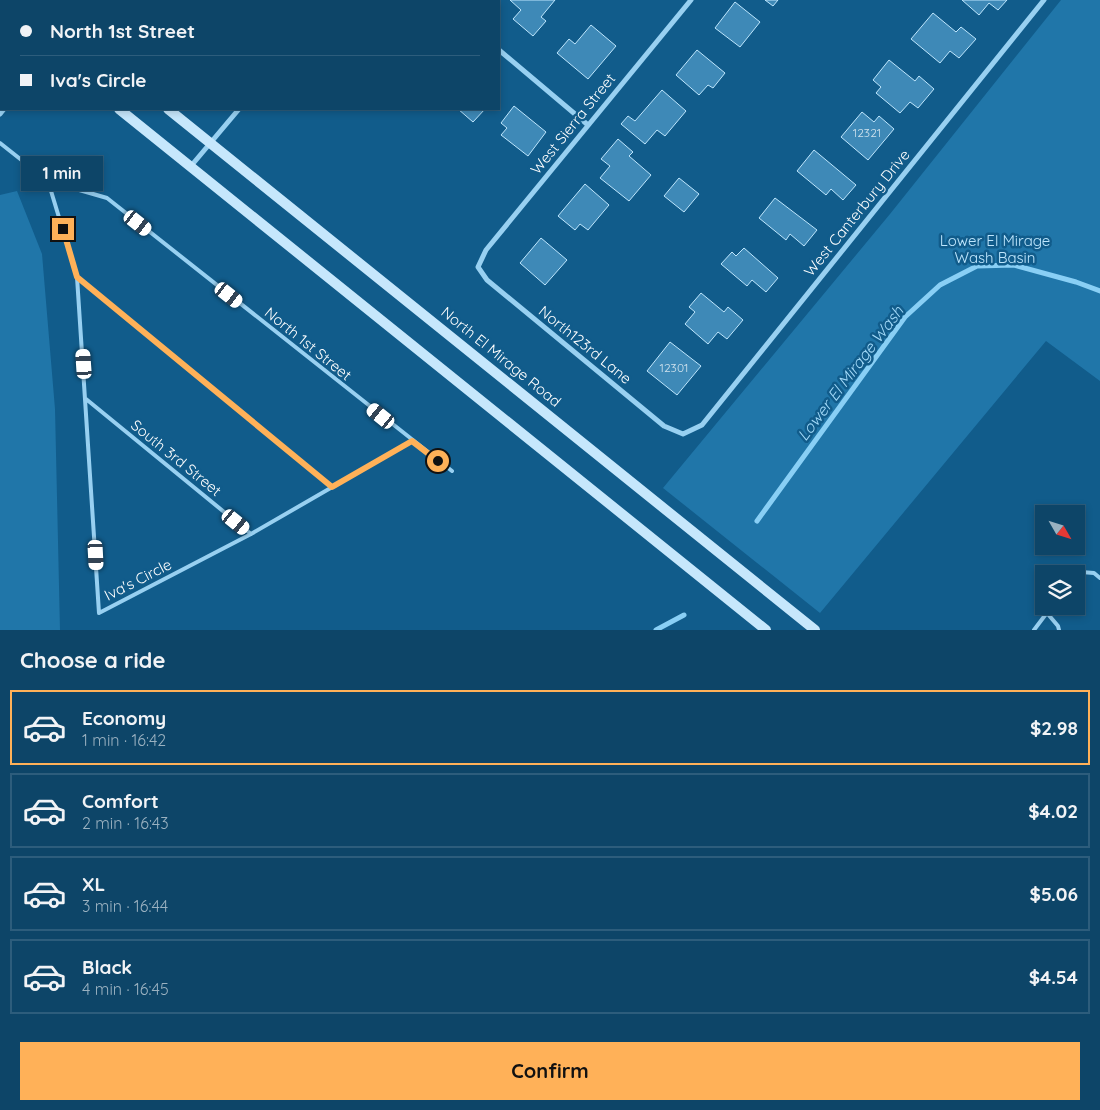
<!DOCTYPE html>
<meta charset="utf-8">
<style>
:root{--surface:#0d4568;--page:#164c6e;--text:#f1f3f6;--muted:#9ab1c0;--line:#2d5d7c;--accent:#ffb158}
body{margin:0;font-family:Quicksand,sans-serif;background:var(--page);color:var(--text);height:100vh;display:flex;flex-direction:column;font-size:19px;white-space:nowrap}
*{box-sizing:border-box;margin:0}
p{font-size:16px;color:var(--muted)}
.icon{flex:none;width:28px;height:28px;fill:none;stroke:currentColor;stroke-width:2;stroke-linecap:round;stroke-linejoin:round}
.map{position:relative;height:630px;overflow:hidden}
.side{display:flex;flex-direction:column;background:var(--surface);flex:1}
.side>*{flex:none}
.hud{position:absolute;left:0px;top:0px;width:500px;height:110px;box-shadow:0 2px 8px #0003,0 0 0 1px var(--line);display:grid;align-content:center;height:110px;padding:0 20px;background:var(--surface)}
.needle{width:32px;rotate:129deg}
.fabs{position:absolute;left:1035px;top:505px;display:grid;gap:10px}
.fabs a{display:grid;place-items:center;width:50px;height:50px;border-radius:0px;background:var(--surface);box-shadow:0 2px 8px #0003,0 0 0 1px var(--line);font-size:25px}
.end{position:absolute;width:22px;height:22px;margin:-11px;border:6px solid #ffb158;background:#111;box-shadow:0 0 0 2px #111}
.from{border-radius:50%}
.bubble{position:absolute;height:35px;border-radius:0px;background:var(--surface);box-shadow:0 2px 8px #0003,0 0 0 1px var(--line);font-size:16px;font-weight:700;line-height:35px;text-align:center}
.car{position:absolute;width:15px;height:30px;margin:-15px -8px;border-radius:6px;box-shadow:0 0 4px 1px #0007;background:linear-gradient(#fff 24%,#345 0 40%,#fff 0 76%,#345 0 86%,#fff 0)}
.hud b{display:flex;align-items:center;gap:18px;height:48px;font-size:19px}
.hud b+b{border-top:1px solid var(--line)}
.hud i{width:12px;height:12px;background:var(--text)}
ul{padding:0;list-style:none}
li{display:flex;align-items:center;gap:15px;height:75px;margin:0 10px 8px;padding:0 10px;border:2px solid var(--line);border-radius:0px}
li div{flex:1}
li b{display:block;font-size:19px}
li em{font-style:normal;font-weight:700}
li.on{border-color:var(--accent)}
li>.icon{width:45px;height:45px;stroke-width:1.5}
h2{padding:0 20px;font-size:22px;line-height:60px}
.action{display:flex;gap:10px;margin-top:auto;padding:10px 20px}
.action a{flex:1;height:58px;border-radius:0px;background:var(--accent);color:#111;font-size:20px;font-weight:700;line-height:58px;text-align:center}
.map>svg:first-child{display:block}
.green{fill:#2076a9}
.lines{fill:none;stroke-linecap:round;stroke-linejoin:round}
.stream{stroke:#89cff5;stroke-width:5}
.building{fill:#3e89b7;stroke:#bee6fd}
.lane{stroke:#98d0f1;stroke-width:4}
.street{stroke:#98d0f1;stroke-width:5}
.secondary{stroke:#c6e7fc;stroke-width:10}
.route{stroke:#ffb158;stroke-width:6}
.labels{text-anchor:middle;stroke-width:5;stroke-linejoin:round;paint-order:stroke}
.number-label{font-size:12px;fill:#cfe2ed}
.street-label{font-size:15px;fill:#fff;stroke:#115c8b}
.park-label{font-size:15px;fill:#bee6fd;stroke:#115c8b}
.water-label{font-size:16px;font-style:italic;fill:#a3daf9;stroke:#115c8b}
</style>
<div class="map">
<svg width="1100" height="630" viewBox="0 0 1100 630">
<rect width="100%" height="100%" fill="#115c8b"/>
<path class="green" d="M1061,0H1100V381L1046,341L820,613L663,488L890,214Z
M17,191L42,254L55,409L60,630H0V195Z"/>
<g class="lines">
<path class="stream" d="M757,521L905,317L940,285L977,266L1014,265L1076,282L1100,291
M656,630L684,615"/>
</g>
<path class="building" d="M510,0H555L541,17L546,21L533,36L513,19L521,10Z
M765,0H778L773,6Z
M962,0H1007L998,10L989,3L979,15Z
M735,2L760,22L740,47L715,28Z
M933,13L956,32L961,27L976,39L959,58L950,51L940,63L911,39Z
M591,25L616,46L588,79L557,53L569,39L575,44Z
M697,50L725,73L713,88L708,85L699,95L676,75Z
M889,60L915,81L919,76L934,89L918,108L910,102L900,113L876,93L881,87L873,80Z
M662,90L686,111L665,136L657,130L645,144L621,124L628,116L635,121Z
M514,106L546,132L528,156L501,135L507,128L501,123Z
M458,109H485L473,122Z
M862,112L874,122L879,116L894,129L868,160L841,137Z
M618,139L633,152L629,156L651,175L629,201L600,178L610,166L601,159Z
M814,150L856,185L843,200L831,189L826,195L797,171Z
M679,178L699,194L684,212L664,196Z
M585,184L609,205L588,230L580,224L575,230L558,216Z
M775,198L817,230L804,246L790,234L786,240L759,218Z
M541,238L567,260L545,285L520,263Z
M744,248L778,278L766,292L752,280L747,286L721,264L732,252L736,256Z
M701,293L724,312L728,307L743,320L727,339L718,332L708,344L685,324L695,312L689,307Z
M670,342L701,366L677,395L647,371Z"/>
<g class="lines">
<path class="lane" d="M0,143L48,181L107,198L452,471
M48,181L77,277L99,613L251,534L412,441
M77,277L332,487
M86,399L251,534
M1076,576L1081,572L1094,573L1100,578
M1047,613L1058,626L1059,630
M1034,630L1052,606"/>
<path class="street" d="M436,0L438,1
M691,0L486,250L478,267L487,280L664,426L683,434L702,425L1044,0
M297,1L298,0
M499,50L588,125
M0,57L1,55
M0,114L4,109
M191,166L239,109"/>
<path class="secondary" d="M32,0L34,1
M0,13L1,14
M119,109L766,630
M168,109L815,630"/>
</g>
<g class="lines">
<path class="route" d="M63,229L77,277L332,487L412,441L438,461"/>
</g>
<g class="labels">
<g class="number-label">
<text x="867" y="137">12321</text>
<text x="674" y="372">12301</text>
</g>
<g class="street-label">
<text transform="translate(573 124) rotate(-51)" y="5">West Sierra Street</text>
<text transform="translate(857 213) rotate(-51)" y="5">West Canterbury Drive</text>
<text transform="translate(308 344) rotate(39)" y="5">North 1st Street</text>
<text transform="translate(585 345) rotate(39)" y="5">North123rd Lane</text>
<text transform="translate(501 357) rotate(39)" y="5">North El Mirage Road</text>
<text transform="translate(176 458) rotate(39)" y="5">South 3rd Street</text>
<text transform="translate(138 580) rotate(-27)" y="5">Iva's Circle</text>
</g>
<g class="park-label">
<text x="995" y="246">Lower El Mirage<tspan x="995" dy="17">Wash Basin</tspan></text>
</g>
<g class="water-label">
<text transform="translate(850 373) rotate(-53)" y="6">Lower El Mirage Wash</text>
</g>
</g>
</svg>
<div class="fabs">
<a><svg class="needle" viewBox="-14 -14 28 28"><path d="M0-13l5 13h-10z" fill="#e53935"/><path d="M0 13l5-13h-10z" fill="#9ab1c0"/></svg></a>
<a><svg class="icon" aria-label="layers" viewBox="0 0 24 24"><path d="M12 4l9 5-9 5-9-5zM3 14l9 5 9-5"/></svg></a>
</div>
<i class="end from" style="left:438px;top:461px"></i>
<i class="end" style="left:63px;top:229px"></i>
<div class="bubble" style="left:21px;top:156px;width:82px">1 min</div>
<i class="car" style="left:138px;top:223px;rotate:128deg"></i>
<i class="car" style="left:229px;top:295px;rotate:128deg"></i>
<i class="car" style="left:84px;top:364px;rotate:356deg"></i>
<i class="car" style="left:381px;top:416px;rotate:309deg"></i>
<i class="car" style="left:236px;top:522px;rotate:129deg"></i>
<i class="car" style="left:96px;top:555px;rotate:177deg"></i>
<div class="hud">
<b><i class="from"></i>North 1st Street</b>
<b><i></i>Iva's Circle</b>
</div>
</div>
<section class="side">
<h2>Choose a ride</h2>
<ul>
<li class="on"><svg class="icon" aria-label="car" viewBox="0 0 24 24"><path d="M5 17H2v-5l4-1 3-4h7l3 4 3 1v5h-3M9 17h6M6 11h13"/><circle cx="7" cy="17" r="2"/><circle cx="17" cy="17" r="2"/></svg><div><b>Economy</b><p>1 min · 16:42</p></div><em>$2.98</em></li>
<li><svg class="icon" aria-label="car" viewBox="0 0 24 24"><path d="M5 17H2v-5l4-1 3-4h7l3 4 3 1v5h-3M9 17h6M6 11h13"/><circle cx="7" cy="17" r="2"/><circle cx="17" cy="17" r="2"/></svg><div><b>Comfort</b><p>2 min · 16:43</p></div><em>$4.02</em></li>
<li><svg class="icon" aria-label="car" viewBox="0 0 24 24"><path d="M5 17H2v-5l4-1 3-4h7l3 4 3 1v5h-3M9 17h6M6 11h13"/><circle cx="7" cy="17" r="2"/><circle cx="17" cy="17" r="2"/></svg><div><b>XL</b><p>3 min · 16:44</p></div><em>$5.06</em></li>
<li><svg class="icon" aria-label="car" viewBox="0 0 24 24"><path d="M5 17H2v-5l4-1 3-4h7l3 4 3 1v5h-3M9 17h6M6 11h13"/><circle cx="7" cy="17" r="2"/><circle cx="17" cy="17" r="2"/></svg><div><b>Black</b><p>4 min · 16:45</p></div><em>$4.54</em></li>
</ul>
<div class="action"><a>Confirm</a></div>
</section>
